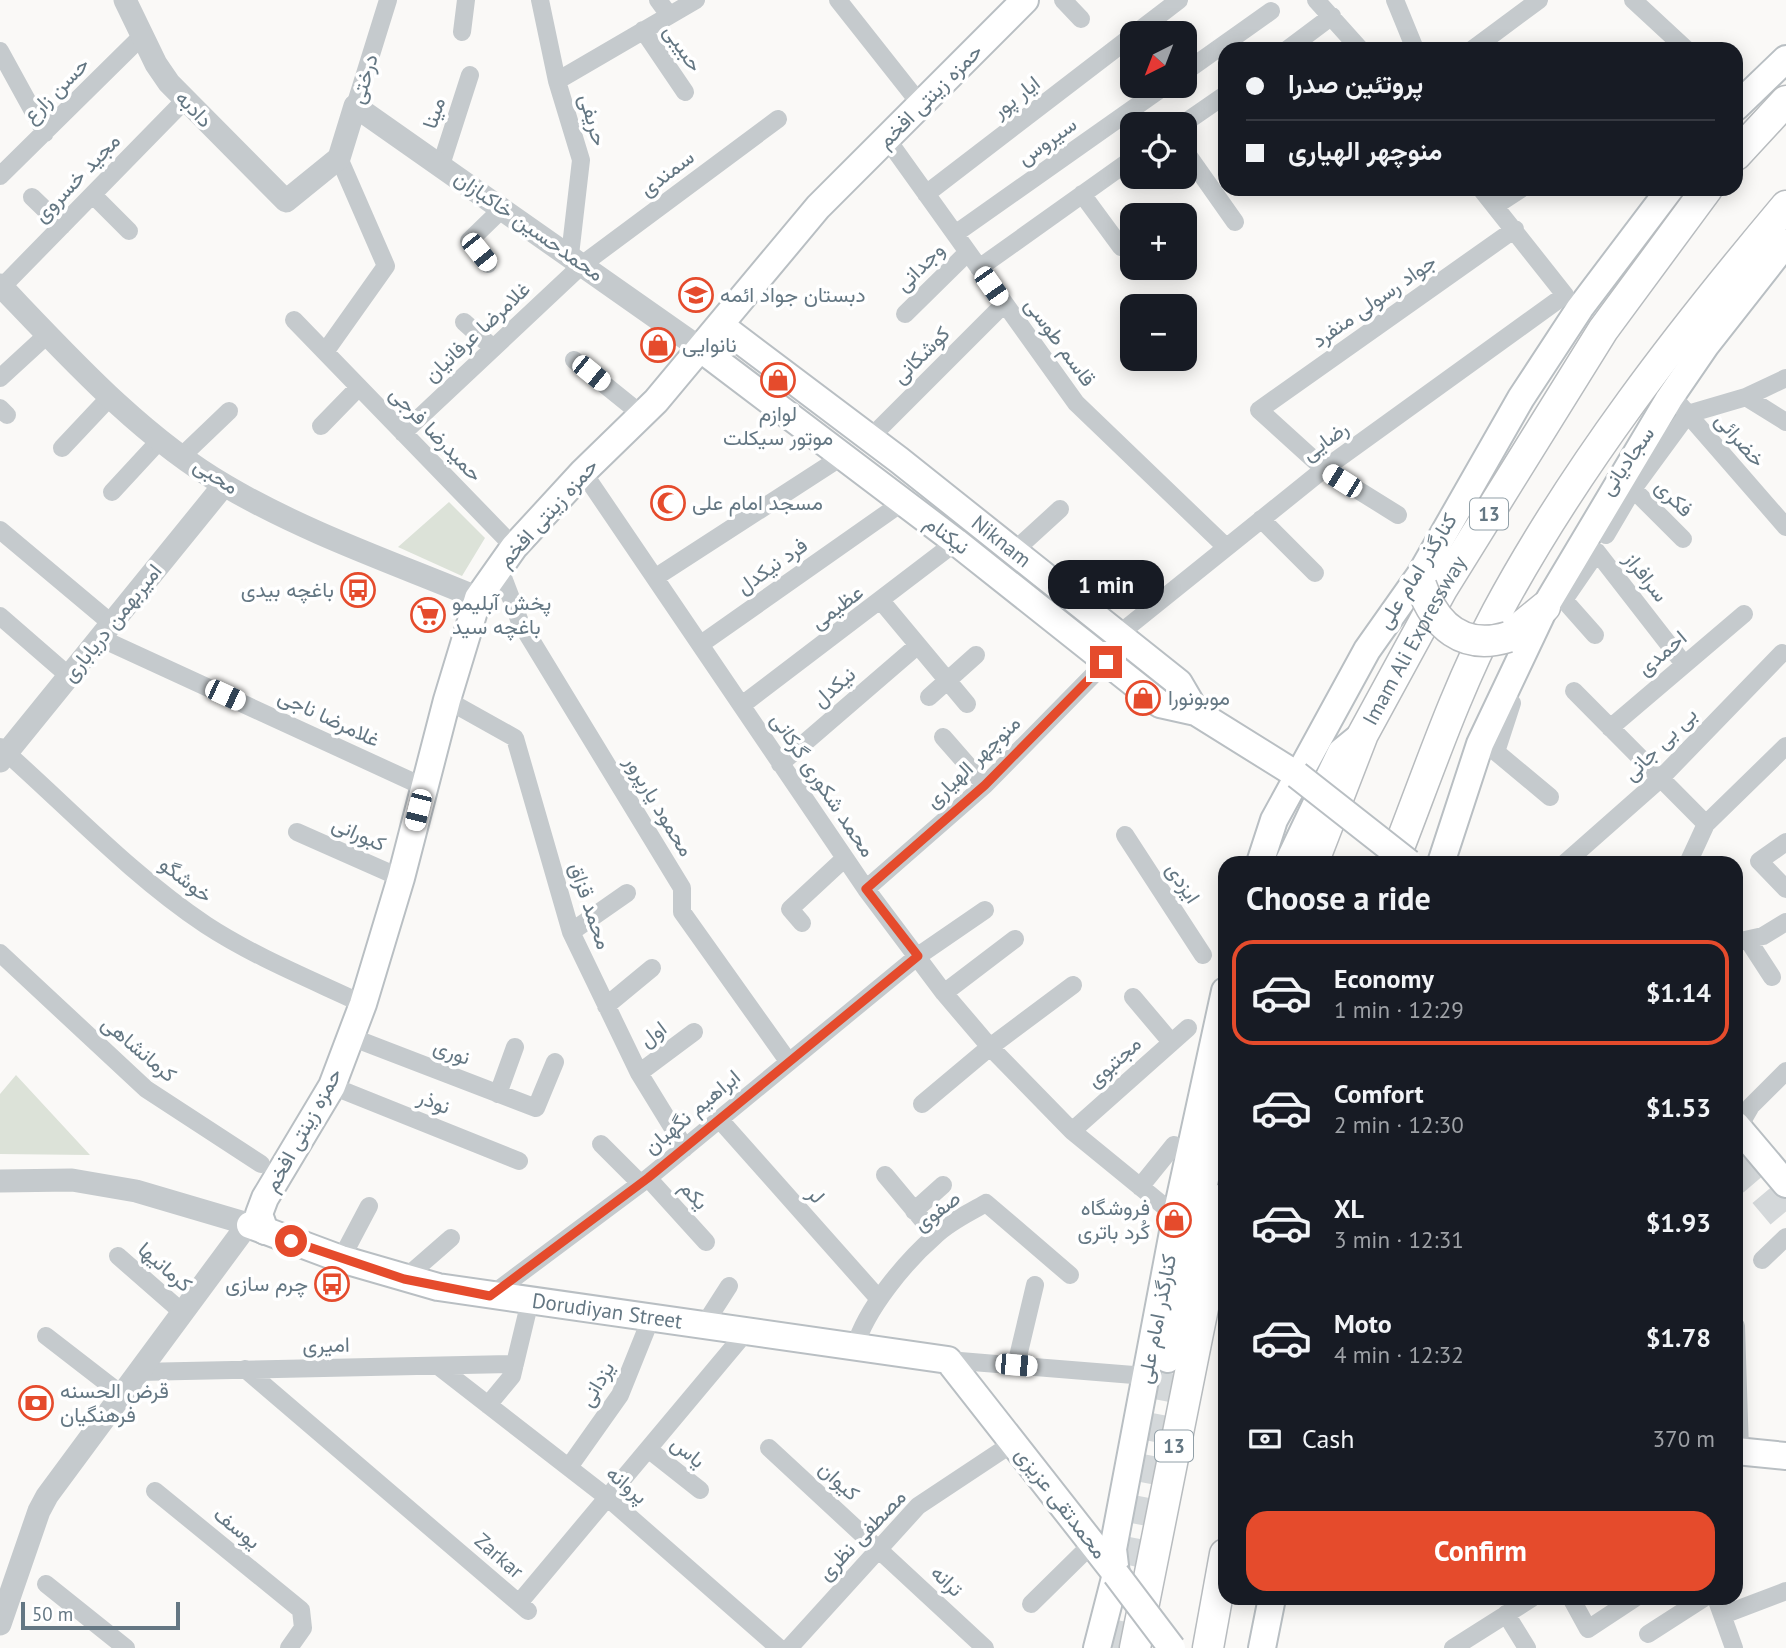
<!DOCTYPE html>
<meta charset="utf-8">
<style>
:root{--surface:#171b24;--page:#20242c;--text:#f1f3f6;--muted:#9ea1a6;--line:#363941;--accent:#e54b2c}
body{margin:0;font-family:"PT Sans",Vazirmatn,sans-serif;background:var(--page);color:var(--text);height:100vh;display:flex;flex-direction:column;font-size:26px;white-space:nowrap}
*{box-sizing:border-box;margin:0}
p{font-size:23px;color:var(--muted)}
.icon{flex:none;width:38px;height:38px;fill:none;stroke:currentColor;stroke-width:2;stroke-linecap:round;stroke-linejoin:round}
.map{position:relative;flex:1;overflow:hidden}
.sheet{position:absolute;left:1218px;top:856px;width:525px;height:749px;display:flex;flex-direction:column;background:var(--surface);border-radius:21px;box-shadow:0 4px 18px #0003}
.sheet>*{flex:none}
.banner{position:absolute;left:1218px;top:42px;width:525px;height:154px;border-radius:21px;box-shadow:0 4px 18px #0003;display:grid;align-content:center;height:154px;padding:0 28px;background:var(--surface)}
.needle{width:46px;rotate:222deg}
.controls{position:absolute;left:1120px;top:21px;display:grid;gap:14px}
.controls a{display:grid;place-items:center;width:77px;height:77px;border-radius:14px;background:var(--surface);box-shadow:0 4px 18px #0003;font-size:35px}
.scale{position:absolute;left:21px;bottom:18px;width:159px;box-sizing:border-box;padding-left:7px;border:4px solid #647783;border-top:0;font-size:19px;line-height:24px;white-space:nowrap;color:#647783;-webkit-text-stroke:5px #fff;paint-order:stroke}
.end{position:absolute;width:32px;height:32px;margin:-16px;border:9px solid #e54b2c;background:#fff;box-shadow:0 0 0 4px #fff}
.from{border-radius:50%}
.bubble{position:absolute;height:49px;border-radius:21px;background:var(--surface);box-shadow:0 4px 18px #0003;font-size:23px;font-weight:700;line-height:49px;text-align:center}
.car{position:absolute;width:21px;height:42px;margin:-21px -10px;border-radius:9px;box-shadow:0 0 5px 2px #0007;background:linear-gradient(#fff 24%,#345 0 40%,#fff 0 76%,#345 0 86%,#fff 0)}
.banner b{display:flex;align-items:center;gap:24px;height:66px;font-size:26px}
.banner b+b{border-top:2px solid var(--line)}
.banner i{width:18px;height:18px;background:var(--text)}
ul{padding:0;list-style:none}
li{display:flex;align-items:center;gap:21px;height:105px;margin:0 14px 10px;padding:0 14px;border:4px solid transparent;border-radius:21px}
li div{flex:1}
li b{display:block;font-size:26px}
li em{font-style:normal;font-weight:700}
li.active{border-color:var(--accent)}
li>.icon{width:63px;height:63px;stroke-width:1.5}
h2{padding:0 28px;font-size:32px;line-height:84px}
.pay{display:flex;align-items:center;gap:18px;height:77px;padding:0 28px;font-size:26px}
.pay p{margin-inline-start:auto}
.action{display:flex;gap:14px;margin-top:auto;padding:14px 28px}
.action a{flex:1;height:80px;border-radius:21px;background:var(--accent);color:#fff;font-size:28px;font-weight:700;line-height:80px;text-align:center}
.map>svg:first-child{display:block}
.green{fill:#dce2d8}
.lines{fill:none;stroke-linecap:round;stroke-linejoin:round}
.primary-tunnel{stroke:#d4d8da;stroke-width:28;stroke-dasharray:28 14;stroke-linecap:butt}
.secondary-casing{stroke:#b9bfc3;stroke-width:30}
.trunk-casing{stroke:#b8bcbf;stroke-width:33}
.minor{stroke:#c5cacd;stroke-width:18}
.tertiary{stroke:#c5cacd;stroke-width:23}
.secondary{stroke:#fff;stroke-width:26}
.trunk{stroke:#fff;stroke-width:30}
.secondary-bridge-casing{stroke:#b9bfc3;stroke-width:30;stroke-linecap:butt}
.trunk-bridge-casing{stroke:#b8bcbf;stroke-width:33;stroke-linecap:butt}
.secondary-bridge{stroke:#fff;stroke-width:26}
.trunk-bridge{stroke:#fff;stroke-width:30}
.route{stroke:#e54b2c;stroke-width:9}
.labels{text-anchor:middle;stroke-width:7;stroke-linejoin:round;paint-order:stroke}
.shield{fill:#fff;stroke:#92a0a8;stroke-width:2}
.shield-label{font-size:19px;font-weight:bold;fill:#647783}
.street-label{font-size:21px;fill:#647783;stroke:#fff}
.poi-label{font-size:21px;fill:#647783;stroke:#fff;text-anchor:start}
</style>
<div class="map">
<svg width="1786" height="1648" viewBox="0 0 1786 1648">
<rect width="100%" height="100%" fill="#faf9f7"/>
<path class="green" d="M449,502L485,538L462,576L398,547Z
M16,1075L90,1155L0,1154V1094Z"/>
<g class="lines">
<path class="primary-tunnel" d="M1736,1162L1786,1221
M1114,1648L1175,1335"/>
<g class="secondary-casing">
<g id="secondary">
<path d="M1736,107L1786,59"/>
<path id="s1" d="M720,325L899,460L1179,683L1196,712"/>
<path d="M701,349L956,542L1160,704L1196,712L1297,775"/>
<path d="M1260,863L1274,820L1367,650L1420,575L1521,398L1580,308L1670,189"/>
<path d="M1288,863L1341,752L1363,734"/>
<path d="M1441,863L1480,744L1545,607L1669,399L1706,345L1786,243"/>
<path d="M1736,1125L1786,1184"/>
<path id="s2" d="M250,1225L341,1259L438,1287L948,1360L1116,1574"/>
<path d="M265,1231L259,1214L265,1198L332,1086L363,1004L401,878L447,700L478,598L514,547L583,472L656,401L818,207L1025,0"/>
<path d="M1168,1359L1225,1082"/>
<path d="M1736,1451L1786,1456"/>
<path d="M1097,1648L1116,1574L1113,1549L1176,1216L1225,991"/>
<path d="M1262,1648L1272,1598"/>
</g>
</g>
<g class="trunk-casing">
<g id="trunk">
<path d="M1736,155L1786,101"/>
<path d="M1508,637L1545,607"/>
<path id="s3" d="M1313,863L1363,734L1442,589L1603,330L1707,189"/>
<path d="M1393,863C1426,779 1455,691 1497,612C1575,467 1680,332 1786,206"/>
<path d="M1135,1648L1225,1198"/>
<path d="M1208,1648L1225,1554"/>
</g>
</g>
<path class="minor" d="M540,0L557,81L581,160L570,255
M658,0L669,15
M838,0L921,105
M1063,0L1081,19
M1316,0L1360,49
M1395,0L1415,49
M1633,0L1686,49
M643,30L685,92
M462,32L466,0
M1136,33L1179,0
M1288,49L1332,16
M1473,49L1539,0
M0,51L45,133
M1185,72L1271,11
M557,81L696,0
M355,106L388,0
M1183,124L1225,95
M887,139L1076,403L1226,547
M1185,151L1235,222
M441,165L470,75
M0,176L143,35
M926,194L1132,36
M1082,194L1121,247
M93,195L129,231
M32,197L62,226
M1495,206L1521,189
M955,234L1165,86
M488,264L469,241L503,208
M979,268L1132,159
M2,287L184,101
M905,314L968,252
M294,320L514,547
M464,322L493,348
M325,352L386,266L339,158
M574,360L641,414
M0,378L48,334
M1746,397L1786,422
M1669,399L1679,404L1786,527
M0,408L7,415
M1688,414L1746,397L1786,378
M321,426L359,387
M403,433L583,264L778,119
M870,438L1004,304
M62,448L110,397
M183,455L229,411
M583,472L866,889L944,993L990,1047L1072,1131L1176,1216
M1633,489L1683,539
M112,492L161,439
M1398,515L1324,469L1259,410L1515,229
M1261,519L1315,573
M0,530L111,623
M1606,535L1633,489L1688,414
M1014,551L1060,509
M499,567L520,622L682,888V912L788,1061
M656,577L843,456
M882,602L967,704
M0,616L69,676
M1119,634L1324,469L1565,295L1481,189
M1595,635L1564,600L1597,552L1684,664
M100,638L424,787
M701,644L903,502
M1574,691L1706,824
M929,697L976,655
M447,700L515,738L571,932L639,1073L685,1148
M1512,703L1496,752L1550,797
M742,705L956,542
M1610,728L1744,614
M943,737L985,785
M0,747C67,806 131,875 206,925C255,957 310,979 363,1004
M780,764L917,646
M297,832L401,878
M1125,835L1203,955
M1786,842L1759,861L1786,889
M1565,863L1659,780L1782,653
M1688,863L1706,824L1786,746
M866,889L985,785L1106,662
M802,923L790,909L845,858
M571,932L627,893
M1748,940L1772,977
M1736,942L1763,936L1786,922
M0,953L146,1089L261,1164
M944,993L1015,939
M1133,997L1171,1042
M606,1006L652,968
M351,1037L536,1108L555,1062
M639,1073L694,1032
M332,1086L519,1161
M498,1094L515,1047
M922,1104L990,1047L1073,985
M1744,1118L1751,1106L1786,1071
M720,1120L879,1299
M1072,1131L1188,1028
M601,1144L639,1182
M885,1175L935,1235
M648,1178L706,1242
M1140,1187L1174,1145
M914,1211L943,1185
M118,1256L182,1312
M341,1259L369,1206
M1762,1260L1786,1237
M404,1279L451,1238
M490,1296L648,1178L918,956L985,910
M704,1325L729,1286
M1736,1326L1740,1451
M46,1336L121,1394
M855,1347C866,1309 905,1262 935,1236C949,1222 969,1213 986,1203L1070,1275
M948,1360L1146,1376
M1016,1365L1035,1285
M438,1366L608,1498L779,1648
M245,1369L528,1611
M138,1372L515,1364
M488,1405L512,1376L530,1301
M769,1448L985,1648
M648,1449L700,1490
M569,1467L620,1395L651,1318
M155,1491L301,1610L303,1628L289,1648
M46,1584L126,1648
M1571,1598L1588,1629L1635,1598
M1716,1598L1734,1648
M519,1603L746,1332
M1031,1604L1092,1544
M1506,1614L1527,1648
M1723,1615L1786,1591
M1648,1634L1704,1598
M789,1648L918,1506L1013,1443
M1453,1648L1532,1598"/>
<path class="tertiary" d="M125,0L156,64L169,83L286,201L339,158L355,106L701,349
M0,285C68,356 140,436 226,486C304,532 394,563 478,598
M0,761L224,485
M0,1181L72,1180L136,1191L248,1224L47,1496L39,1511L0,1624"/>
<use href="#secondary" class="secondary"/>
<use href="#trunk" class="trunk"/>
<g class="secondary-bridge-casing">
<path id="secondary-bridge" d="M1297,775L1409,863
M1116,1574L1172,1648"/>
</g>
<g class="trunk-bridge-casing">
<path id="trunk-bridge" d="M1421,585C1435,626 1463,651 1508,637"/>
</g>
<use href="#secondary-bridge" class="secondary-bridge"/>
<use href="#trunk-bridge" class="trunk-bridge"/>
</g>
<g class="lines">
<path class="route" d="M291,1241L404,1279L490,1296L648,1178L918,956L866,889L985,785L1106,662"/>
</g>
<defs>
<g id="school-ring" transform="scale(1.75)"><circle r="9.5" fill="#fff" stroke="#e54b2c" stroke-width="1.5"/><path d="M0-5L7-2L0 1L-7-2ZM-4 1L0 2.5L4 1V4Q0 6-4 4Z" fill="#e54b2c"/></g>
<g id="shop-ring" transform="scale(1.75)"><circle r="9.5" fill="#fff" stroke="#e54b2c" stroke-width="1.5"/><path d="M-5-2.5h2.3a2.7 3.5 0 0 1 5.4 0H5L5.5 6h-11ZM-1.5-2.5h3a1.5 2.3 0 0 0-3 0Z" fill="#e54b2c"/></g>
<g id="mosque-ring" transform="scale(1.75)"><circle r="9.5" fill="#fff" stroke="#e54b2c" stroke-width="1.5"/><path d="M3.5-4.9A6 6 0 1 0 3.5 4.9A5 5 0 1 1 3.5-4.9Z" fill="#e54b2c"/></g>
<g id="bus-ring" transform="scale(1.75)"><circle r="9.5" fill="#fff" stroke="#e54b2c" stroke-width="1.5"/><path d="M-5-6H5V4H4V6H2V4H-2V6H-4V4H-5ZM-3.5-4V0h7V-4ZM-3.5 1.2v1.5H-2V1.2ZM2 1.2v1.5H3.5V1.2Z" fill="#e54b2c"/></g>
<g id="supermarket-ring" transform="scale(1.75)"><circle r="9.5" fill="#fff" stroke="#e54b2c" stroke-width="1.5"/><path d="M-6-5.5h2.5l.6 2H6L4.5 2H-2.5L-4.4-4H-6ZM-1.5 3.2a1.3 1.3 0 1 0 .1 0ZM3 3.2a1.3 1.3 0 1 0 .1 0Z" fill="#e54b2c"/></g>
<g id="bank-ring" transform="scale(1.75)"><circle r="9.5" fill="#fff" stroke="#e54b2c" stroke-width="1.5"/><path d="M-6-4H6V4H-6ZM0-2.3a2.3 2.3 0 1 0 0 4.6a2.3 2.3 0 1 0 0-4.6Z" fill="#e54b2c"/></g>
</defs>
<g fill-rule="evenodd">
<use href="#school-ring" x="696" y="295"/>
<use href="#shop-ring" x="658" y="345"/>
<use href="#shop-ring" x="778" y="380"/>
<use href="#mosque-ring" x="668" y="503"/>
<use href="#bus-ring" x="358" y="590"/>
<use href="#supermarket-ring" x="428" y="615"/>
<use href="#shop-ring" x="1143" y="698"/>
<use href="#shop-ring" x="1174" y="1220"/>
<use href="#bus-ring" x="332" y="1284"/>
<use href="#bank-ring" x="36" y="1403"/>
</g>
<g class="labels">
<g class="shield">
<rect x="1470" y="498.5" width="38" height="31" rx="5"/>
<rect x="1155" y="1430.5" width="38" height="31" rx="5"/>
</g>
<g class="shield-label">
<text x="1489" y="521">13</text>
<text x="1174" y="1453">13</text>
</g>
<g class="street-label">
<text transform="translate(683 48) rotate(56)" y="7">حبیبی</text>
<text transform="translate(364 79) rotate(-73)" y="7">درختی</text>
<text transform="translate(56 90) rotate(-45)" y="7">حسن زارع</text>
<text transform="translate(930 96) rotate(-45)" y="7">حمزه زینتی افخم</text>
<text transform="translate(1016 97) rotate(-38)" y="7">ایار پور</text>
<text transform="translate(194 109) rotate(46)" y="7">دادبه</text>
<text transform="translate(434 113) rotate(-72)" y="7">مینا</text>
<text transform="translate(593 120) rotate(74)" y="7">حریفی</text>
<text transform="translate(1047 141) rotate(-35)" y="7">سیروس</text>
<text transform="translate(667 173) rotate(-37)" y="7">سمندی</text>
<text transform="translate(77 178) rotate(-46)" y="7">مجید خسروی</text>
<text transform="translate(529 226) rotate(35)" y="7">محمدحسین خاکبازان</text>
<text transform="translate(920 267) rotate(-45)" y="7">وجدانی</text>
<text transform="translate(1374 301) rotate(-35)" y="7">جواد رسولی منفرد</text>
<text transform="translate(477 332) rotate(-43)" y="7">غلامرضا عرفانیان</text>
<text transform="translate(1060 342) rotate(54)" y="7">قاسم طوسی</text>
<text transform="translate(921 355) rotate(-45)" y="7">کوشکانی</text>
<text transform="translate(436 434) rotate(46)" y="7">حمیدرضا فرجی</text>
<text transform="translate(1740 440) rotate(49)" y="7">خضرائی</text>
<text transform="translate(1325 441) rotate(-36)" y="7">رضایی</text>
<text transform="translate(1627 461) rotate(-55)" y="7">سجادیانی</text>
<text transform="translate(216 476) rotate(33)" y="7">محبی</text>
<text transform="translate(1674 498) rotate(45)" y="7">فکری</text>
<text transform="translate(548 513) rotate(-48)" y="7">حمزه زینتی افخم</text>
<text transform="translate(947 535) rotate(37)" y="7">نیکنام</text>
<text dy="7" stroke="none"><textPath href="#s1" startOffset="355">Niknam</textPath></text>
<text transform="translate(772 566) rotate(-35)" y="7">فرد نیکدل</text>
<text transform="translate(1417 571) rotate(-58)" y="7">کنارگذر امام علی</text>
<text transform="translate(1646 577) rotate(52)" y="7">سرافراز</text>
<text transform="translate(837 607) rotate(-36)" y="7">عظیمی</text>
<text transform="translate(112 623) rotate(-51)" y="7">امیربهمن دریاباری</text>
<text dy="7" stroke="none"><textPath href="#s3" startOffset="245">Imam Ali Expressway</textPath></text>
<text transform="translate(1662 653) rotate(-40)" y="7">احمدی</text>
<text transform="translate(834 687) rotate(-41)" y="7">نیکدل</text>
<text transform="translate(329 718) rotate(25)" y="7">غلامرضا ناجی</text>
<text transform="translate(1660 744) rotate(-45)" y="7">بی بی جانی</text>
<text transform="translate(973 762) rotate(-44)" y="7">منوچهر الهیاری</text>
<text transform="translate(823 785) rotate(56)" y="7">محمد شکوری گرکانی</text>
<text transform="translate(659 806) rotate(59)" y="7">محمود یارپرور</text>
<text transform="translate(359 834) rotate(24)" y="7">کبورانی</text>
<text transform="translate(186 880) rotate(38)" y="7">خوشگو</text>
<text transform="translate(1183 883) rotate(57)" y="7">ایزدی</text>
<text transform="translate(590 906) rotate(71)" y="7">محمد قزاق</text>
<text transform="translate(653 1034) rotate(-37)" y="7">اول</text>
<text transform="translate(139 1049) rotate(40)" y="7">کرمانشاهی</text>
<text transform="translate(452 1052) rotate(21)" y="7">نوری</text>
<text transform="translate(1114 1062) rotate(-42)" y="7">مجتبوی</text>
<text transform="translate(434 1102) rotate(22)" y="7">نوذر</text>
<text transform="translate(692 1112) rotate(-40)" y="7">ابراهیم نگهبان</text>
<text transform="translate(303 1130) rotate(-61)" y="7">حمزه زینتی افخم</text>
<text transform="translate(694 1195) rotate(48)" y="7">یکم</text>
<text transform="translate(816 1195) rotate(48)" y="7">لر</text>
<text transform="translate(937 1211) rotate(-37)" y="7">صفوی</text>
<text transform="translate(165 1267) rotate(41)" y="7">کرمانیها</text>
<text dy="7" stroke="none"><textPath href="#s2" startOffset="369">Dorudiyan Street</textPath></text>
<text transform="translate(1157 1319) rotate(-79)" y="7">کنارگذر امام علی</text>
<text transform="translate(326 1345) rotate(-1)" y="7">امیری</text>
<text transform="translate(597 1384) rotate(-60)" y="7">یزدانی</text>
<text transform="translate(688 1452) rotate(39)" y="7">یاس</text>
<text transform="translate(839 1481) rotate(43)" y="7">کیوان</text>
<text transform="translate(627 1485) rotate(40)" y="7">پروانه</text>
<text transform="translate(1061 1503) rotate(52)" y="7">محمدتقی عزیزی</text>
<text transform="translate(237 1528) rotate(39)" y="7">یوسف</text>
<text transform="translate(862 1535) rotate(-46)" y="7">مصطفی نظری</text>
<text transform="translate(499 1556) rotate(41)" y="7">Zarkar</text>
<text transform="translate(947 1581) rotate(43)" y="7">ترانه</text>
</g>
<g class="poi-label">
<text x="720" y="302">دبستان جواد ائمه</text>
<text x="682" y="352">نانوایی</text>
<text x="778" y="421" text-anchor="middle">لوازم<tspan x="778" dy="24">موتور سیکلت</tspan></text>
<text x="692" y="510">مسجد امام علی</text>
<text x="334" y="597" text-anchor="end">باغچه بیدی</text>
<text x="452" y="610">پخش آبلیمو<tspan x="452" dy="24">باغچه سید</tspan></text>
<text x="1168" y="705">موبونورا</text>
<text x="1150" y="1215" text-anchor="end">فروشگاه<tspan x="1150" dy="24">کُرد باتری</tspan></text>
<text x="308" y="1291" text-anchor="end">چرم سازی</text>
<text x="60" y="1398">قرض الحسنه<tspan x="60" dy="24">فرهنگیان</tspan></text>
</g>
</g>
</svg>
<div class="controls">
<a><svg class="needle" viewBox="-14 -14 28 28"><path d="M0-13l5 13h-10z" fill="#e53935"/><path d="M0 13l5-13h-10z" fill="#9ea1a6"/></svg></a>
<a><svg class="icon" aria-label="locate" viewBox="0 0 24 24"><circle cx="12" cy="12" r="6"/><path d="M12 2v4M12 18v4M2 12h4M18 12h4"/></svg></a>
<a>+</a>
<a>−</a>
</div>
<div class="scale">50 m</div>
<i class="end from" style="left:291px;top:1241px"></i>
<i class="end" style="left:1106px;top:662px"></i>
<div class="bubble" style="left:1048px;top:560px;width:116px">1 min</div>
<i class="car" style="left:479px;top:252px;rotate:141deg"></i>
<i class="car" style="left:991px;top:286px;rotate:145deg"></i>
<i class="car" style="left:591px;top:373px;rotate:129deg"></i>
<i class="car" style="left:1342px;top:481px;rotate:302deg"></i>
<i class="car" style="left:225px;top:695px;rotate:115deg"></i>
<i class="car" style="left:418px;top:810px;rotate:194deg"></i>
<i class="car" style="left:1016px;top:1365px;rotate:95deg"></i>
<div class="banner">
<b><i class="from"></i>پروتئین صدرا</b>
<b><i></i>منوچهر الهیاری</b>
</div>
<section class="sheet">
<h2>Choose a ride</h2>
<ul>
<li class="active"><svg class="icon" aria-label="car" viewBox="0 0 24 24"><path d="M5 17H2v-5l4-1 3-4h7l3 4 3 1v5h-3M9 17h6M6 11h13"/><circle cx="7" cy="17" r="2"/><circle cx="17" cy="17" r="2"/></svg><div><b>Economy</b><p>1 min · 12:29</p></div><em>$1.14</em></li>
<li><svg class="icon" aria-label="car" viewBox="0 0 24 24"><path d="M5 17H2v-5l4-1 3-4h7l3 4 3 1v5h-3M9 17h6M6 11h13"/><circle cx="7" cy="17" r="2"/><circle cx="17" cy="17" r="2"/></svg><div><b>Comfort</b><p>2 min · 12:30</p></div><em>$1.53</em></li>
<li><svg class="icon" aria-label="car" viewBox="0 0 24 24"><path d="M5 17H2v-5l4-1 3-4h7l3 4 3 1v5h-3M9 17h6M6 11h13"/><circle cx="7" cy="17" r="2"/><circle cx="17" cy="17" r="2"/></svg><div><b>XL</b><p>3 min · 12:31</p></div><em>$1.93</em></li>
<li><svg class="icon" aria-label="car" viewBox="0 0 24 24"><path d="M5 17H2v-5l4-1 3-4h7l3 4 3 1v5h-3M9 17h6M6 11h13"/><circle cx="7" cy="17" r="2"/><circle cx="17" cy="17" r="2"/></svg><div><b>Moto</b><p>4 min · 12:32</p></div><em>$1.78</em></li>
</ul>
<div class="pay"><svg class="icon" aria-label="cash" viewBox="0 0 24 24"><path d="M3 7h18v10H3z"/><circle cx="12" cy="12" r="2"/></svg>Cash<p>370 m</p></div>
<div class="action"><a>Confirm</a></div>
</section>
</div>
